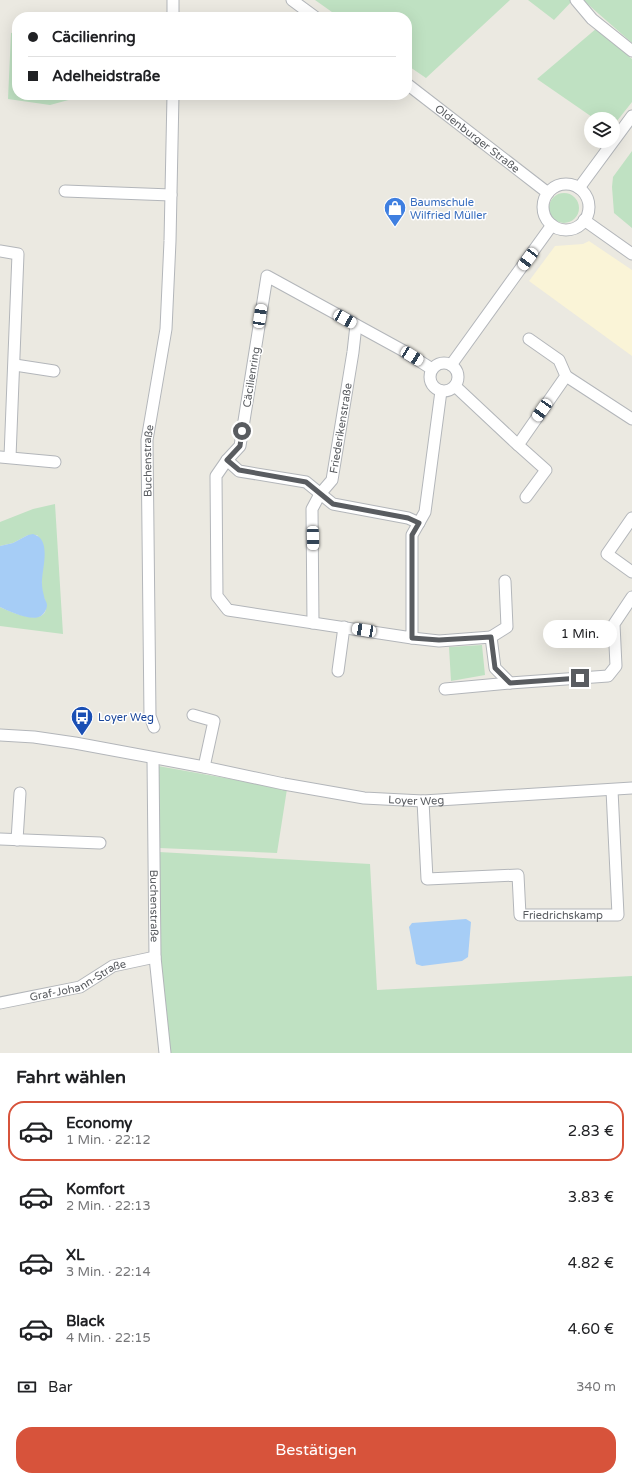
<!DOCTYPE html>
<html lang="de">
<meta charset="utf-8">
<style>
:root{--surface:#fff;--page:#f2f2f2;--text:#202124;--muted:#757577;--line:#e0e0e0;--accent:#d7533b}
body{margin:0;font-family:"Varela Round",sans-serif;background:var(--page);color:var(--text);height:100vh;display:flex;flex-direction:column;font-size:15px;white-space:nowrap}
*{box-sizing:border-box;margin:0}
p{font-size:13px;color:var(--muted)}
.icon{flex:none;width:22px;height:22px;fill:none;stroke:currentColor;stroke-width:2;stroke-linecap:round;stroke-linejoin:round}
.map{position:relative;height:1053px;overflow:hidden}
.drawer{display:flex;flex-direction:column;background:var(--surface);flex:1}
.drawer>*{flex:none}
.guide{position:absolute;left:12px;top:12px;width:400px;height:88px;border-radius:16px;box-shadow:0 4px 16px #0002;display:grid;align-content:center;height:88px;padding:0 16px;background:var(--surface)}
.buttons{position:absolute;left:584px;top:112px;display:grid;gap:8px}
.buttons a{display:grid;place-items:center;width:36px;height:36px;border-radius:50%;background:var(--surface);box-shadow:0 4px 16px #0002;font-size:20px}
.end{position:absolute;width:18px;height:18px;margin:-9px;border:5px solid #595c60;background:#fff;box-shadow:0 0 0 2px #fff}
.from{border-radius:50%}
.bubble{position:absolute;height:28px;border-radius:14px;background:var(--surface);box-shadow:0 4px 16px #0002;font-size:13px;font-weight:600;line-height:28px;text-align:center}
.car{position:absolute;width:12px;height:24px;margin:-12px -6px;border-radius:5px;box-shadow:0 0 3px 1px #0007;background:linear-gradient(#fff 24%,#345 0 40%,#fff 0 76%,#345 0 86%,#fff 0)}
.guide b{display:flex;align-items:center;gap:14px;height:38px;font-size:15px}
.guide b+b{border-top:1px solid var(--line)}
.guide i{width:10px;height:10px;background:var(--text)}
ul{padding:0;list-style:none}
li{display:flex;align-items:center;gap:12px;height:60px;margin:0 8px 6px;padding:0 8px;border:2px solid transparent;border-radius:16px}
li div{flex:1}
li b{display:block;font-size:15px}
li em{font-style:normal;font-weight:600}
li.selected{border-color:var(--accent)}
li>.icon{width:36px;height:36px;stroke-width:1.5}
h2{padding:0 16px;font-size:18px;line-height:48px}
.pay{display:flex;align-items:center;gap:10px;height:44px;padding:0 16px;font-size:15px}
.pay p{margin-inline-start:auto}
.cta{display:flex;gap:8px;margin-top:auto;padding:8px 16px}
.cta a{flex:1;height:46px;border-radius:16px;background:var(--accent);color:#fff;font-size:16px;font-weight:600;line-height:46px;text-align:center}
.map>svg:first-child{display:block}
.commercial{fill:#faf4d7}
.green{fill:#bfe1c2}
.water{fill:#a6cdf6}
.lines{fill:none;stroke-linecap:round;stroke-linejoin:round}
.minor-casing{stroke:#b3b6ba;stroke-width:13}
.minor{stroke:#fff;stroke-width:11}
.route{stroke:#595c60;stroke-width:5}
.labels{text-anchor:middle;stroke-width:3;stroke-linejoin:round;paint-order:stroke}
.street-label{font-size:11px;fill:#595c60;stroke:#fff}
.shop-label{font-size:11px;fill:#366cbe;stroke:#fff;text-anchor:start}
.transit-label{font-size:11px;fill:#164399;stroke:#fff;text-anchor:start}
</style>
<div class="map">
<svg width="632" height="1053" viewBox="0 0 632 1053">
<rect width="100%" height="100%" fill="#ebe9e1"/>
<path class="commercial" d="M589,241L632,270V356L529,281L555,246L583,244Z"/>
<path class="green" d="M315,0H510L426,78L407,65V17H339Z
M528,0H573L554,20Z
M583,0H632V43Z
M597,28L632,59V102L613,126V119H595L537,79Z
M17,32V95H87L50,105L8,99L11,33Z
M632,151V228L614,213L612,187L613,177Z
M549 208a15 15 0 1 1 30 0a15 15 0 1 1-30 0Z
M55,504L63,634L0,626V607C10,612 49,629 46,604C46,602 44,598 43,596C42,590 41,583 42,577C42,561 48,549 37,535H28L13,543L0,546V522L33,509Z
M482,645L485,675L451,681L449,647Z
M158,766L287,789L277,853L159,848Z
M159,852L370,864L377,990L632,976V1053H168L159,959Z"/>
<path class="water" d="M33,534C53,539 41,571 42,584C42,588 43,592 44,596C44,599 47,602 47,605C47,609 44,614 41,616C32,622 8,611 0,607V546L13,543L28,535Z
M466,919L471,922L468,957L462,961L422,966L416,964L409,927L412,923Z"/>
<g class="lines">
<g class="minor-casing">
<g id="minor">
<path d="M173,0V17"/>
<path d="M292,0L315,17"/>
<path d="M576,0L592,19L632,51"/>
<path id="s1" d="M407,84L548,193"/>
<circle cx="566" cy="207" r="23"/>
<path d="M579,188L632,116"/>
<path d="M65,191L171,195"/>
<path d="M584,220L632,254"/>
<path d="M0,251L18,254L10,457"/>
<circle cx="444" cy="377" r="14"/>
<path d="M15,365L54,371"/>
<path d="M451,365L552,225"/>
<path d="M432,369L402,350L267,276L240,446L227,460L216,476L217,596L228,610L412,638V535L425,512L441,391"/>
<path d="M566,376L632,419"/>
<path d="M455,386L518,445L566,376L559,360L529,339"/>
<path d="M518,445L546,470L526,497"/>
<path d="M0,457L55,462"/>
<path d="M227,460L239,471L306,482L333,504L408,518L419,523"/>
<path d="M632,518L607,554L632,572"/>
<path id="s2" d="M313,623L312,509L320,494L332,480L353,352L356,325"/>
<path d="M491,637L507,627L505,581"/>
<path d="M412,638L439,641L491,637L495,668L510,683L608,676L616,666L614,624L632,597"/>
<path d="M338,671L344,627"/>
<path d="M445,689L510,683"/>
<path d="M193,715L214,721L204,767"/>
<path id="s3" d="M154,727L150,716L147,440L166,329L170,241L173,95"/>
<path id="s4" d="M0,735L34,737L75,743L204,767L284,784L364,798L423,801L632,788"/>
<path id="s5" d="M153,758L155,957L165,1053"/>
<path id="s6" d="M423,801L427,879L518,875L520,915H618L612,790"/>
<path d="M0,839L100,843"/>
<path d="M17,840L20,793"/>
<path id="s7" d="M0,1003L80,987L113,966L155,957"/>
</g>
</g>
<use href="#minor" class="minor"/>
</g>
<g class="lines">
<path class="route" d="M242,431L240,446L227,460L239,470L306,482L333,504L408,518L419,523L412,535V638L439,640L491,637L495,668L510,683L580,678"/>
</g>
<defs>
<g id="shop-pin" transform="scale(1.15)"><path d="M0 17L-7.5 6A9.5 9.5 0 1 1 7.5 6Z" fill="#3f7fe0" stroke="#fff"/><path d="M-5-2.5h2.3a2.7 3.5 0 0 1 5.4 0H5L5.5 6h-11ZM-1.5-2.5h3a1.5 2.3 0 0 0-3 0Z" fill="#fff"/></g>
<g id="bus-pin" transform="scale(1.15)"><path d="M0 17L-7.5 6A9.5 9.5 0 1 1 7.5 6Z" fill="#1a4fb4" stroke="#fff"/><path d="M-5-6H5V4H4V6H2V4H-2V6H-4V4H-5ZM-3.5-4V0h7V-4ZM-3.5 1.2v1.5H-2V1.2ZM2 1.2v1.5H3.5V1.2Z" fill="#fff"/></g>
</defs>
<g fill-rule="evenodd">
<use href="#shop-pin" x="395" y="208"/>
<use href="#bus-pin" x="82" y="717"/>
</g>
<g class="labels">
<g class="street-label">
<text dy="4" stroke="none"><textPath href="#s1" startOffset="89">Oldenburger Straße</textPath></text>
<text transform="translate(251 377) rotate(-81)" y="4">Cäcilienring</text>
<text dy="4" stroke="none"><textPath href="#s2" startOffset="202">Friederikenstraße</textPath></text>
<text dy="4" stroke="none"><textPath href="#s3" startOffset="267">Buchenstraße</textPath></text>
<text dy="4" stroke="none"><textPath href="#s4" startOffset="422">Loyer Weg</textPath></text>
<text dy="4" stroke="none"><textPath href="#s5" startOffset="148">Buchenstraße</textPath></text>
<text dy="4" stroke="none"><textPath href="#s6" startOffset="252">Friedrichskamp</textPath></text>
<text dy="4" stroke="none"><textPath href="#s7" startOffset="82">Graf-Johann-Straße</textPath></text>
</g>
<g class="shop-label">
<text x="410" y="206">Baumschule<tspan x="410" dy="13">Wilfried Müller</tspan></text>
</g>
<g class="transit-label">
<text x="98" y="721">Loyer Weg</text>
</g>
</g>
</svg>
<div class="buttons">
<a><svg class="icon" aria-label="layers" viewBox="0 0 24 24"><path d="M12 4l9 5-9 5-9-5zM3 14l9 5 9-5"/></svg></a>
</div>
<i class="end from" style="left:242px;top:431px"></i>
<i class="end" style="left:580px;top:678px"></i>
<div class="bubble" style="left:543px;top:620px;width:74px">1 Min.</div>
<i class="car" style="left:528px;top:259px;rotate:217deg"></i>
<i class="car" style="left:260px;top:316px;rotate:9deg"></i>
<i class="car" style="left:345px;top:319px;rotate:119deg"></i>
<i class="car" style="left:412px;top:356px;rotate:122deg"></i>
<i class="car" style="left:542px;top:410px;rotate:215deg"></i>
<i class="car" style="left:313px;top:538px;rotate:179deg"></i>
<i class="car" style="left:364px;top:630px;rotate:279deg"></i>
<div class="guide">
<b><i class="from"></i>Cäcilienring</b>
<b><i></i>Adelheidstraße</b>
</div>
</div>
<section class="drawer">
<h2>Fahrt wählen</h2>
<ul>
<li class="selected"><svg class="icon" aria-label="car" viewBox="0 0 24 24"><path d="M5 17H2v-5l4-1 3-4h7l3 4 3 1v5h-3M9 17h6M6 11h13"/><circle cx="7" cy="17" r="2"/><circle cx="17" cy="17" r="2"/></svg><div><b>Economy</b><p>1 Min. · 22:12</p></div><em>2.83 €</em></li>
<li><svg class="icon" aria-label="car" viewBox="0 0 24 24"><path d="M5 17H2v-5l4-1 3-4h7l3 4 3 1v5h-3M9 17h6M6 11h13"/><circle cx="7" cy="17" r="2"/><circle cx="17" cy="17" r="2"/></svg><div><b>Komfort</b><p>2 Min. · 22:13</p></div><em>3.83 €</em></li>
<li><svg class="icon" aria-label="car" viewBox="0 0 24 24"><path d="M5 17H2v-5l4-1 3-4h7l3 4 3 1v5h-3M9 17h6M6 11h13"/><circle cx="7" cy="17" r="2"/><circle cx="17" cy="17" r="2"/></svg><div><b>XL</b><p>3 Min. · 22:14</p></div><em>4.82 €</em></li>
<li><svg class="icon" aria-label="car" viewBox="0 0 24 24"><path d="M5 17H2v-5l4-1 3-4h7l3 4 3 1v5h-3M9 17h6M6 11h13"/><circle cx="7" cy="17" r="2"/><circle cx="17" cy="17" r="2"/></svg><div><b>Black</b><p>4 Min. · 22:15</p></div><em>4.60 €</em></li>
</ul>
<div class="pay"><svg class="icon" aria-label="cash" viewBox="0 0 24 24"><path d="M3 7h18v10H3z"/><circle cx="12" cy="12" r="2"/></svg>Bar<p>340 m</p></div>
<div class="cta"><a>Bestätigen</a></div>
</section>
